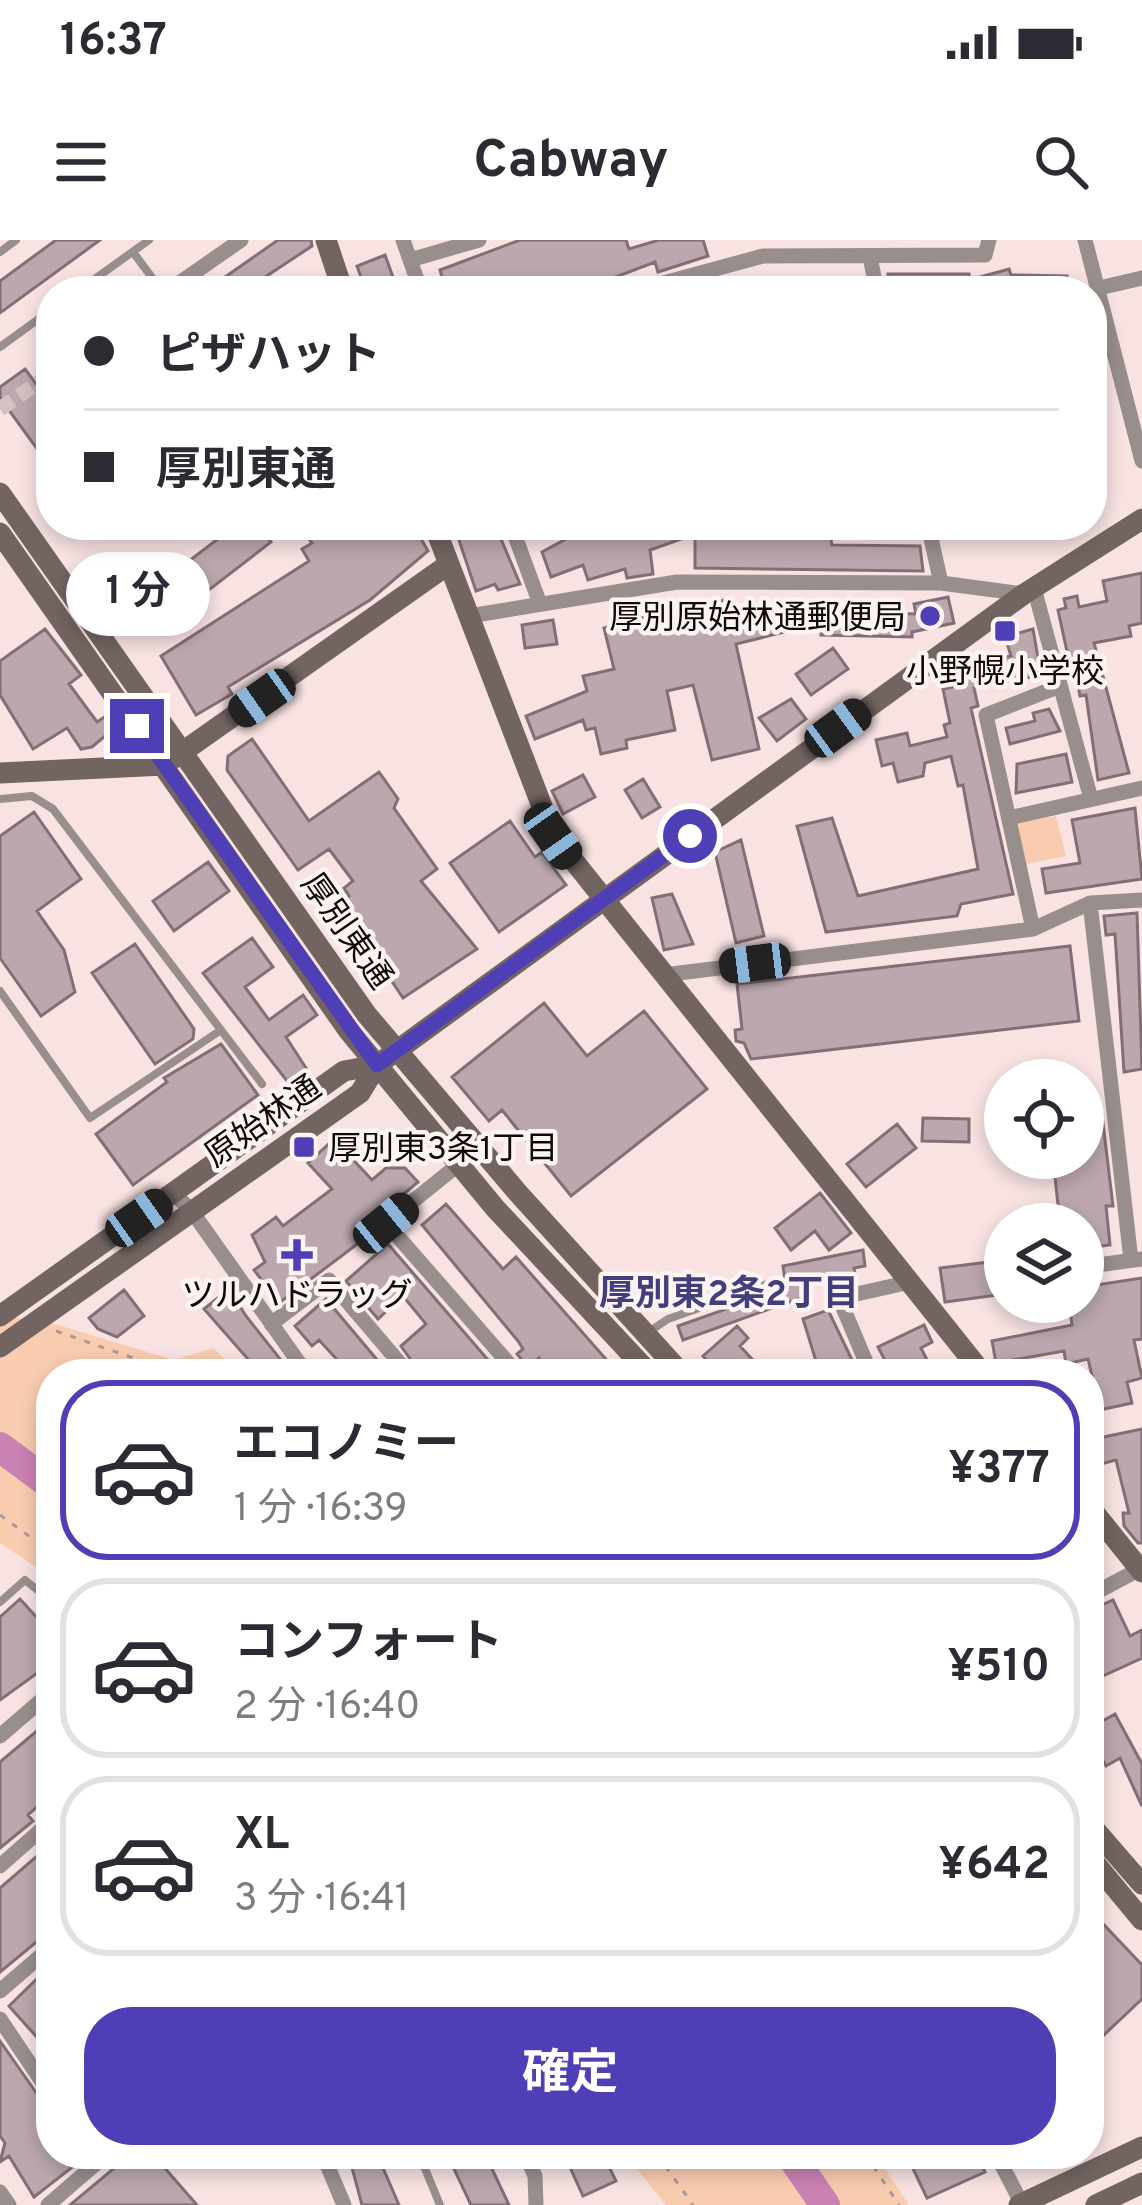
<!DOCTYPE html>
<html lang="ja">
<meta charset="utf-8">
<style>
:root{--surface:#fff;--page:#f7f7f7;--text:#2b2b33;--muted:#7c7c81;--line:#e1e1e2;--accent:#4f3fb6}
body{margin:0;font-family:Overpass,"Noto Sans JP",sans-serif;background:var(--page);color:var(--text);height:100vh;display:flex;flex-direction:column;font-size:45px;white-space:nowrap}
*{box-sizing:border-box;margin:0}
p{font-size:39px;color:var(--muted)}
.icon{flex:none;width:66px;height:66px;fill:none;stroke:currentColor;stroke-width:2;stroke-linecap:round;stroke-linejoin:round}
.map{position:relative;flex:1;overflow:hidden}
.details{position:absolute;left:36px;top:1119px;width:1068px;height:810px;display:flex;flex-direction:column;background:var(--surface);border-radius:48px;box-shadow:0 6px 18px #0003}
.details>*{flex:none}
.guide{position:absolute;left:36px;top:36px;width:1071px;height:264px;border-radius:48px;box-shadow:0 6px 18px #0003;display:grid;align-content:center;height:264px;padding:0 48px;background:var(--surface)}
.buttons{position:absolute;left:984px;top:819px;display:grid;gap:24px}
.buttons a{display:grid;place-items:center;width:120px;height:120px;border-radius:50%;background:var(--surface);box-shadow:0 6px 18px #0003;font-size:60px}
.end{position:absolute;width:54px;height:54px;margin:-27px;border:15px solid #4f3fb6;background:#fff;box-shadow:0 0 0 6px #fff}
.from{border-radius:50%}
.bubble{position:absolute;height:84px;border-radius:42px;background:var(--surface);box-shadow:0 6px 18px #0003;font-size:39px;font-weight:700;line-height:84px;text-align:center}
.car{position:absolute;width:36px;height:72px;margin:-36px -18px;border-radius:15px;box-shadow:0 0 9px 3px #0007;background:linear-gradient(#222 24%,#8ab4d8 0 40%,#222 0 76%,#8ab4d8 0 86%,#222 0)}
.guide b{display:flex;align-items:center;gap:42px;height:114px;font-size:45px}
.guide b+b{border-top:3px solid var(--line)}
.guide i{width:30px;height:30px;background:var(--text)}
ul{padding:21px 0 0;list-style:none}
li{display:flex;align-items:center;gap:36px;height:180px;margin:0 24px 18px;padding:0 24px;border:6px solid var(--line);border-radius:48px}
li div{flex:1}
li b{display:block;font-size:45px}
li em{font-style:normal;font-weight:700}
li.on{border-color:var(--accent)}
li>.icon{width:108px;height:108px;stroke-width:1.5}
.button{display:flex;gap:24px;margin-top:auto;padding:24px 48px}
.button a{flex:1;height:138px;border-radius:48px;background:var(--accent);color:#fff;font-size:48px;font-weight:700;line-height:138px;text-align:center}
.status{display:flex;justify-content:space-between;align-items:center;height:84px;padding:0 60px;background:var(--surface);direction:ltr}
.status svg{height:33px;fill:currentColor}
header{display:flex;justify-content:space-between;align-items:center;height:156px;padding:0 48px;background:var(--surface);font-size:54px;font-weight:700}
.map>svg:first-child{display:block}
.green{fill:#f9ccb0}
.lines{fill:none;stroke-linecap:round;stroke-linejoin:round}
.river{stroke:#ca81b3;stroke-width:30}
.building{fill:#bba7ad;stroke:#826f75;stroke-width:3}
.street-tunnel{stroke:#d5c1c2;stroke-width:15;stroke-dasharray:15 8;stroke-linecap:butt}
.path{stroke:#aa999a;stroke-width:3;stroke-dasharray:6 9;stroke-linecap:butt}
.lane{stroke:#988f8c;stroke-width:8}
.street{stroke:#988f8c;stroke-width:15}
.secondary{stroke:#716461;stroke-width:21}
.route{stroke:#4f3fb6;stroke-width:15}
.poi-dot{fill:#4f3fb6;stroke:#fcf3f3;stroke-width:4.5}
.labels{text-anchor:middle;stroke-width:9;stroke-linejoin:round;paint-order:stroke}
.poi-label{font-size:33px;fill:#10090a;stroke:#fcf3f3}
.street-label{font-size:33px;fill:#10090a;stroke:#fcf3f3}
.neighbourhood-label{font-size:36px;font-weight:bold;fill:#423f7c;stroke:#fcf3f3}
</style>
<div class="status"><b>16:37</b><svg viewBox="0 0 49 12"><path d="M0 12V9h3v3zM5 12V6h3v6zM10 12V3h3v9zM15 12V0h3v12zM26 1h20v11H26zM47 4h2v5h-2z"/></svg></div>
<header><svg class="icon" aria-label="menu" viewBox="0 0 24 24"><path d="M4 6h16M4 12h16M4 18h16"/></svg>Cabway<svg class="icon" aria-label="search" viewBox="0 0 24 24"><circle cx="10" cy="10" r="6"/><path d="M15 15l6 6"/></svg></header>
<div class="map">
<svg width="1142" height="1965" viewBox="0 0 1142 1965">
<rect width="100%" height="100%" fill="#f8e2e2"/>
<path class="green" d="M1056,576L1066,616L1026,624L1017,583Z
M0,1075L58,1085L174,1120L214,1108L238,1134H51V1337L0,1303Z
M625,1914H875L909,1965H666Z"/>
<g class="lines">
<path class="river" d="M0,1207L51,1245
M790,1914L825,1965"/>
</g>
<path class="building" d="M56,0H100L0,73V41Z
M278,0H311L312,6L244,51H205Z
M520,0H626L629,9L659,0H703L708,16L658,32L655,22L579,51H446L440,30Z
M385,15L398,51H366L357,26Z
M1009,29L1011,35L1067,36L1066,51H889L888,34H969V40Z
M25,129L51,164V228L0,158V147Z
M236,285H258L271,302L157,390L117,337L140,320L159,344Z
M298,285H413L428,311L370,360L228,447L232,454L196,475L161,416L309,321L302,309L312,303Z
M454,285H495L520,344L498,350L495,344L476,351Z
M592,285H828L832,305L920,306L923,331L695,328V294L650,310L653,334L627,338L625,329L588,340L583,325L551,337L542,312Z
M1142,333V383L1129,386L1131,396L1094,403L1129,533L1098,540L1086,455L1080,456L1075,429L1071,430L1058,370L1066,368L1064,359L1077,356L1079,367L1107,361L1103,341Z
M948,357L954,383L912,392V397L821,395V383L736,404L759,509L712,520L693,445L667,451L675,490L626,500L627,508L601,514L595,488L586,490L583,480L535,499L526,476L587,451L583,436L614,429L604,388L642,377L725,360L731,381L807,362L810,371L916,374L914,364Z
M553,380L557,404L525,408L522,385Z
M45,389L81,435L69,444L97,482L109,474L117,486L92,507L81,509L67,488L33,509L0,455V421Z
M1033,389L1041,435L974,448L978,466L971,468L1013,654L961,664L957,676L826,692L797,586L832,578L858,656L978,629L963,545L958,546L951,516L925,523L923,536L898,542L893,523L882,526L876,500L907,493L910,506L947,497L944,485L950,483L943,449L952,447L951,440L985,432L983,422L1011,416L1007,403L1016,400L1015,394Z
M833,408L848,429L811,455L796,434Z
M791,459L806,479L777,501L759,478Z
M1049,469L1060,491L1010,504L1006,488L1035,481L1033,473Z
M252,499L309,581L379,532L398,559L394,568L437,629L421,641L477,709L403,758L379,722L370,728L355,697L365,690L343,660L349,656L344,648L353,641L329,609L298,630L227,530L228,516Z
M1066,514L1072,542L1016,553L1017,524Z
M583,535L595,557L563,574L552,551Z
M643,539L660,567L642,578L625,550Z
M1135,568L1142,639L1046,653L1042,629L1080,623L1072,580Z
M34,572L81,639L37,671L64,710L75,752L41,776L0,718V596Z
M510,581L535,617L542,612L566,645L499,692L450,623Z
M741,600L764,696L736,703L715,612Z
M208,622L229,651L174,691L153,661Z
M672,654L693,704L664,710L652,658Z
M1137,673L1142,829L1124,832L1115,694L1106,695L1104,676Z
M252,698L273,727L245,747L269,780L303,755L317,775L286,797L306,828L287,841L203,733Z
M135,704L194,789L193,799L155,824L92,733Z
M1070,706L1079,781L751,819L744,803L736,801L735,790L742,789L737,744Z
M544,763L587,816L644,771L707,849L571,956L502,870L489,881L452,837Z
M221,804L258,855L133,945L96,894L167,842L164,838Z
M1101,867L1113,966H1106L1110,1005L1084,1008L1083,984H1060L1053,918H1083V870Z
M923,878L969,879V902L922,901Z
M897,884L916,908L866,947L847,924Z
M334,899L372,940L386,928H405L418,942L378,975L371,984L376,990L279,1063L254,1030L265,1022L252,995L276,977L283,986L332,949L308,923Z
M820,953L851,993L829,1010L815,991L791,1010L775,988Z
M446,964L503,1029L516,1017L619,1134H591L584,1126L574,1134H552L539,1118L528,1127L517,1114L523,1109L518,1101L422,985Z
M388,1004L489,1121L473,1134H421L401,1106L426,1084L403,1056L378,1079L346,1041Z
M863,1010L865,1026L854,1028L855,1034L803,1040L806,1056L683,1100L678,1086L786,1048L783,1026Z
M1005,1020V1054L945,1062L940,1028Z
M1142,1038V1099L1134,1100L1142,1138L1127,1142L1132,1163L1100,1170L1088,1119L1066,1124L1064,1111L996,1123L992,1101L1072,1085L1069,1062H1083V1047Z
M229,1049L246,1076L292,1134H261L204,1069Z
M124,1050L144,1076L117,1097L98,1089L89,1078Z
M326,1059L384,1128L393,1134H331L342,1125L319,1100L312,1106L295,1086Z
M828,1070L855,1126L820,1134L803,1079Z
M924,1085L932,1102L921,1108L934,1134H892L878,1107Z
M737,1086L748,1098L740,1106L766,1134H720L703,1116Z
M1142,1189V1303H1138L1124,1286L1123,1273H1129L1116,1220L1089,1227V1200Z
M20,1359L51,1393V1432L42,1440L36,1434L0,1460V1377Z
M1113,1360L1130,1396L1142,1390V1418L1094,1440L1089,1371Z
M1115,1474L1142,1524V1566L1120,1518L1106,1526L1095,1506L1099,1483Z
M51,1479V1554L28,1575L33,1581L0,1608V1522Z
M51,1604V1690L0,1732V1648Z
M1089,1669L1142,1725V1759L1089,1809Z
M51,1725V1759L45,1773L51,1780V1813L9,1766Z
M0,1801L51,1874V1914H89L34,1957L9,1916L0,1922L5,1903L0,1896Z
M131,1914H176L163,1926L197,1965H70Z
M359,1914H377L399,1965H362L351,1924L362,1920Z
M447,1914H485L509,1965H471Z
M564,1914H603L616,1941L583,1956Z
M906,1914H977L985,1932L927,1958Z"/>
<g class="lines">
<path class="street-tunnel" d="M0,169L49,135"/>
<path class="path" d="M56,1091L179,1134
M0,1275L51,1312
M657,1914L693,1965
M865,1914L899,1965"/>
<path class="lane" d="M0,12L16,0
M133,12L162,51
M78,51L149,0
M0,107L51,70
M0,559L32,556L53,569L262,844
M0,751L90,878L221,790
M647,1093L668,1079L767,1044
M0,1362L25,1340L51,1361
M419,1914L440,1965"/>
<path class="street" d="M403,0L421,51
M1085,0L1142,221
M870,17L877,51
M410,20L479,0
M1099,48L1142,38
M168,51L241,0
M634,51L763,16L985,15L989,0
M49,135L51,133
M511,285L540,364
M928,285L941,343
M514,292L541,285
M1034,348L1091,559
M469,376L677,342L941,343L1024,354
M1009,578L1142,548
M1090,663L1131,1020
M1033,689L986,475L1060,446
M663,735L1033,689L1090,663L1142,660
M459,924L386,983L518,1134
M173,953L191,970L307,1134
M1083,1027L1142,1019
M271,1084L329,1040L409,1134
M871,1134L839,1058L910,1042
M1089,1356L1140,1329
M0,1496L51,1452
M0,1626L51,1581
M0,1751L51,1707
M0,1779L51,1855
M342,1914L328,1927L344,1965
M525,1914L535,1936L536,1965
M996,1914L1022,1964
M0,1952L9,1965
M48,1965L107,1914"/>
<path class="secondary" d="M326,0L343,51
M0,253L367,775L518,953L682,1134
M434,285L553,595L983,1134
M0,293L348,790L495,968L650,1134
M0,533L164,525L449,324
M0,1076L344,831L377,825
M0,1107L360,853L377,825L1024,354L1142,279
M1089,1266L1142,1332
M1089,1583L1142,1644
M1089,1616L1142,1680
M1019,1965L1142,1907
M1096,1965L1142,1943"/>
</g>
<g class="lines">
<path class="route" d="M137,486L377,825L690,596"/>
</g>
<g class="poi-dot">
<circle cx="930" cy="376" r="12"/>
<rect x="993" y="379" width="24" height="24" rx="6"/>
<rect x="292" y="895" width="24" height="24" rx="6"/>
<path d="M291 997h12v12h12v12h-12v12h-12v-12h-12v-12h12z"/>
</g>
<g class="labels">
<g class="poi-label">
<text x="906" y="388" text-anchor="end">厚別原始林通郵便局</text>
<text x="1005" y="442">小野幌小学校</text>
<text x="328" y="919" text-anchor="start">厚別東3条1丁目</text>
<text x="297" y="1066">ツルハドラッグ</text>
</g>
<g class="street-label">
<text transform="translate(348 690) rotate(55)" y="12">厚別東通</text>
<text transform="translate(262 880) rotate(-35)" y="12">原始林通</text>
</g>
<g class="neighbourhood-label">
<text x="729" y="1065">厚別東2条2丁目</text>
</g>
</g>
</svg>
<div class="buttons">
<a><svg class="icon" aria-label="locate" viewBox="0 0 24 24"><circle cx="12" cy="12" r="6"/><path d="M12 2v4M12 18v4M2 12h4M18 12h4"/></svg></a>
<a><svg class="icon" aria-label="layers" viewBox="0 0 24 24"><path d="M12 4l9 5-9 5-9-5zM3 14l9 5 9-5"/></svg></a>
</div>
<i class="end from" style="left:690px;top:596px"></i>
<i class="end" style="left:137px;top:486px"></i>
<div class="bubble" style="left:66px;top:312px;width:144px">1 分</div>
<i class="car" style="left:262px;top:458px;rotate:235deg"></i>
<i class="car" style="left:838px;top:488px;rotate:54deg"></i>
<i class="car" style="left:553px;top:596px;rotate:145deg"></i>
<i class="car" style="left:755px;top:723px;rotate:263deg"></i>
<i class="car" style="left:139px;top:978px;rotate:55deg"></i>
<i class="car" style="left:386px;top:983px;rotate:51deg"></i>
<div class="guide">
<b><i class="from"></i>ピザハット</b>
<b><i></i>厚別東通</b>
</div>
<section class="details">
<ul>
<li class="on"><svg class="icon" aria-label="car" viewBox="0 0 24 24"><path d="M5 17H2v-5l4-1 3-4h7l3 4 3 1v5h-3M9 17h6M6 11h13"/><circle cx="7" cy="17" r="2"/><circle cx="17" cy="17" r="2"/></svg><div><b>エコノミー</b><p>1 分 · 16:39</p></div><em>¥377</em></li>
<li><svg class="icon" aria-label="car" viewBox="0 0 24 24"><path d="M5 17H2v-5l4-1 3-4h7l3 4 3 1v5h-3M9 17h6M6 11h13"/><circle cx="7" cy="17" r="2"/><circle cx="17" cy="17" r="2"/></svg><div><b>コンフォート</b><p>2 分 · 16:40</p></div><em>¥510</em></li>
<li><svg class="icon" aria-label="car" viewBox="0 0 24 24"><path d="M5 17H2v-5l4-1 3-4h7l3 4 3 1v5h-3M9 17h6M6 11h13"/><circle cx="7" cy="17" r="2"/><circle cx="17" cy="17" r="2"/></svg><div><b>XL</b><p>3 分 · 16:41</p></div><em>¥642</em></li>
</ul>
<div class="button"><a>確定</a></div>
</section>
</div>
